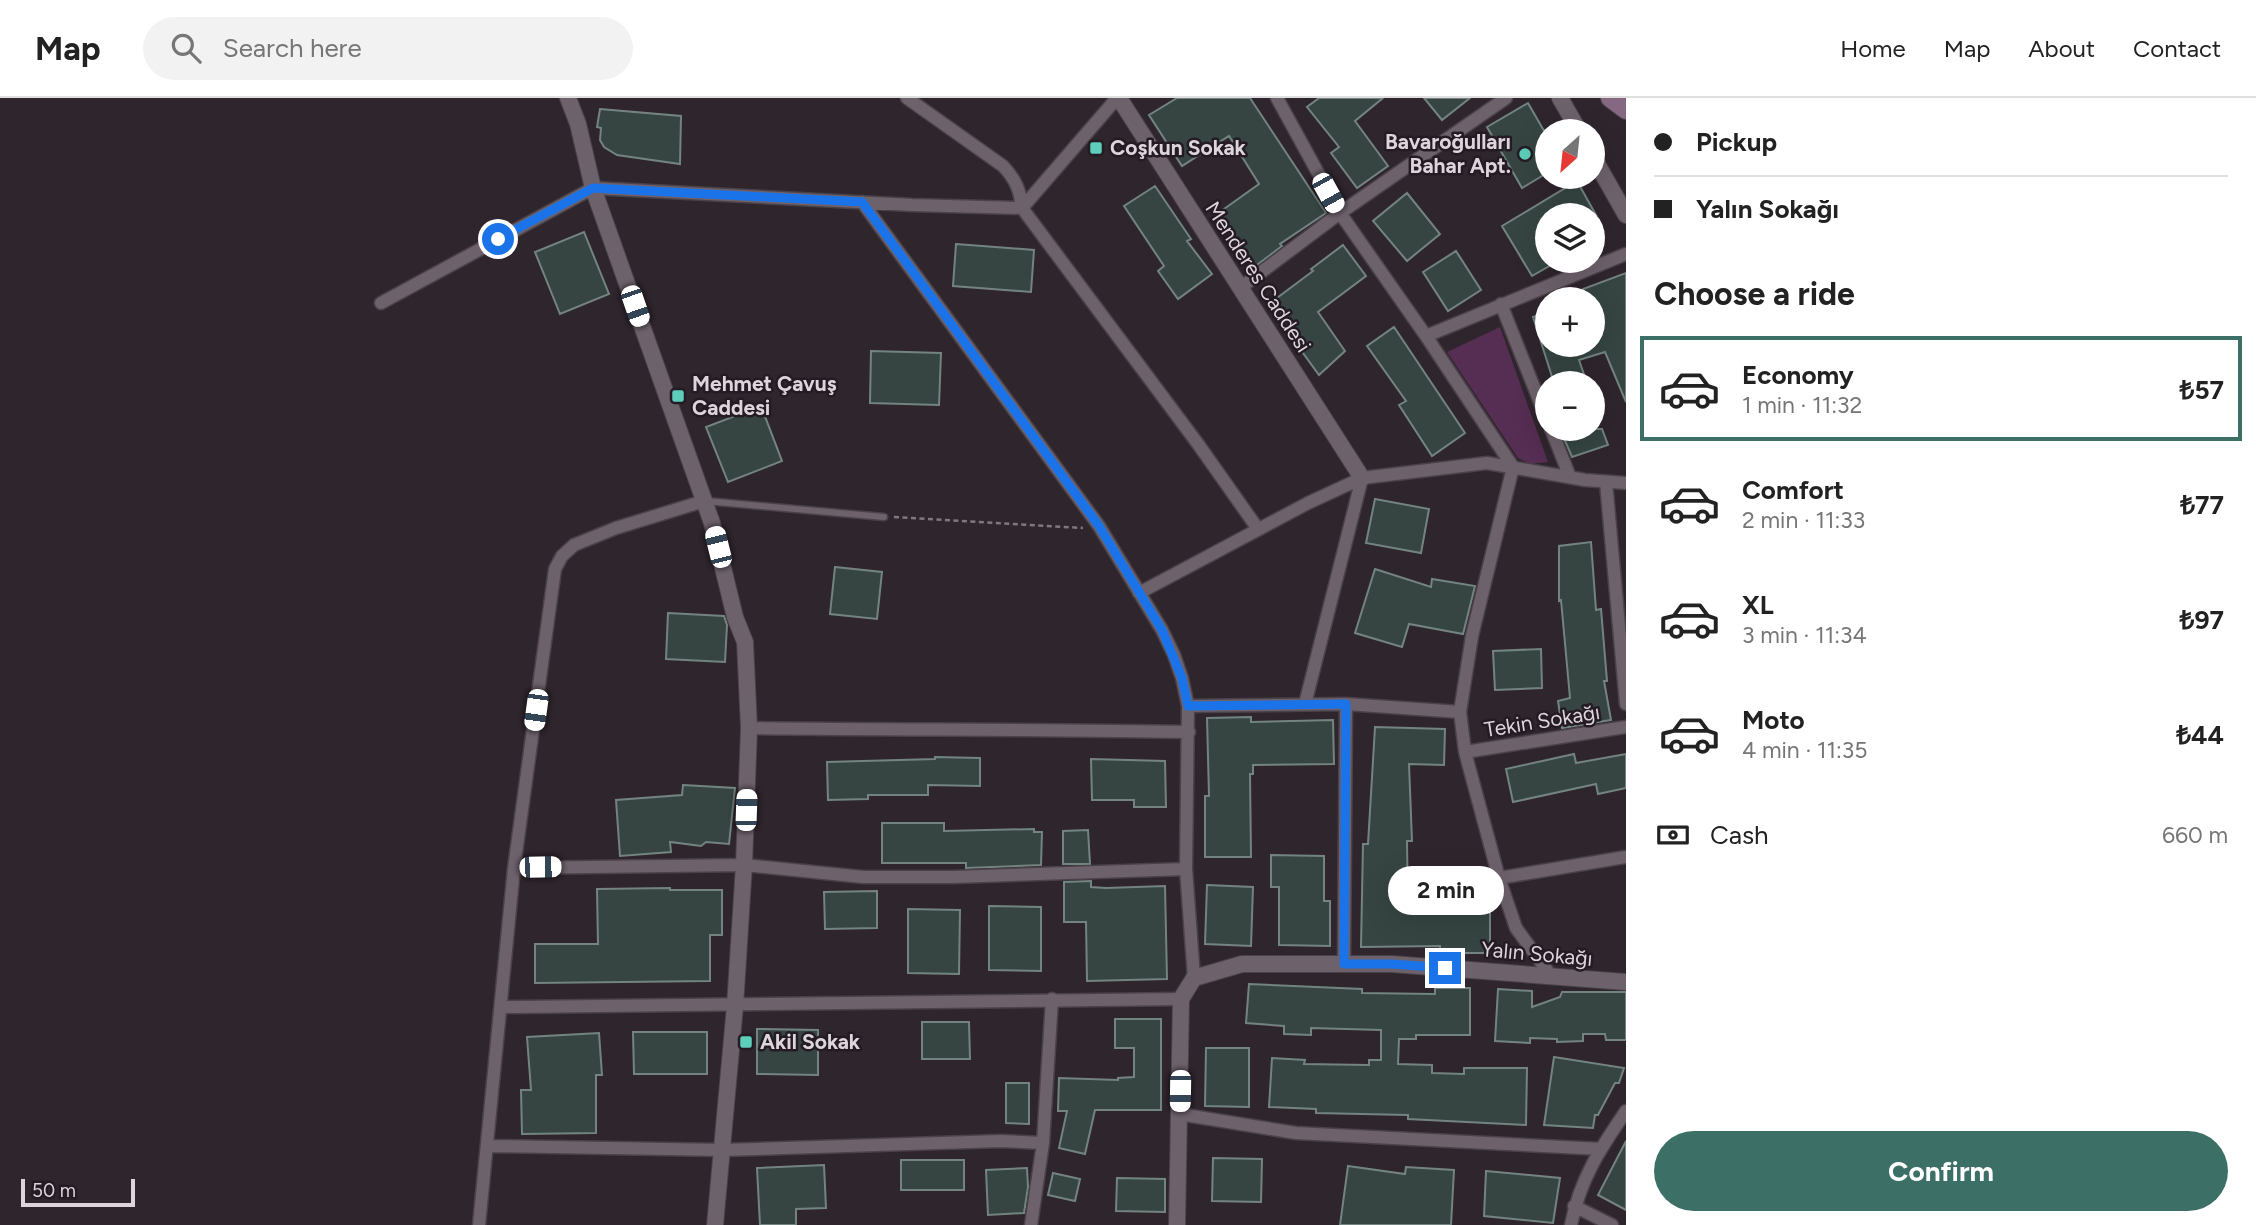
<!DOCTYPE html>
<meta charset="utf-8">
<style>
:root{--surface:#fff;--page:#f2f2f2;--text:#222;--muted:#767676;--line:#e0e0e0;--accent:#3c6f66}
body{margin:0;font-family:Figtree,sans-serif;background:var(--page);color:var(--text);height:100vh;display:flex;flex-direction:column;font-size:26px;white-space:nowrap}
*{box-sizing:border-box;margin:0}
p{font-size:23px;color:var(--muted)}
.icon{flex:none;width:38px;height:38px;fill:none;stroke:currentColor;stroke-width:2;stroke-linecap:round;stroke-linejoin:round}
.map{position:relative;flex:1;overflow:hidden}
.side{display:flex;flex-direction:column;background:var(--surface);width:630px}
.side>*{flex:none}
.top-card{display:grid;align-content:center;height:154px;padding:0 28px;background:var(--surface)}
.needle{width:46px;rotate:207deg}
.fabs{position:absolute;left:1535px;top:21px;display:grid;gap:14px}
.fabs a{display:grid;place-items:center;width:70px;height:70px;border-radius:50%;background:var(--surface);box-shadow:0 7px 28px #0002;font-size:35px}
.scale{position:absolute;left:21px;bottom:18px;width:114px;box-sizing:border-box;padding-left:7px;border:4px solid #dcd5db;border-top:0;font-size:19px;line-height:24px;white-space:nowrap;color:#dcd5db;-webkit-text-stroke:5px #251b24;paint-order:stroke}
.end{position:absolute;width:32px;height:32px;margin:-16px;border:9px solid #1a73e8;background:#fff;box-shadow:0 0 0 4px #fff}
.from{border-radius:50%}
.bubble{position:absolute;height:49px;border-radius:24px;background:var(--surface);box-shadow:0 7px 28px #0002;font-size:23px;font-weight:700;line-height:49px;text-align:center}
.car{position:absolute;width:21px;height:42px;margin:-21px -10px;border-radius:9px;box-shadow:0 0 5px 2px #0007;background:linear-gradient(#fff 24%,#345 0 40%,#fff 0 76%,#345 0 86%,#fff 0)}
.top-card b{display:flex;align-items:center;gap:24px;height:66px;font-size:26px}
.top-card b+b{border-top:2px solid var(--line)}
.top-card i{width:18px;height:18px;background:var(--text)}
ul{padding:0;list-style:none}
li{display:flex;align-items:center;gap:21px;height:105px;margin:0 14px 10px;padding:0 14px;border:4px solid transparent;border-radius:0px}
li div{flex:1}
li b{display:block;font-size:26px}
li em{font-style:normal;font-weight:700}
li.on{border-color:var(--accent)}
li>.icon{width:63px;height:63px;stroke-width:1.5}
h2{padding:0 28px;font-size:32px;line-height:84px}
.pay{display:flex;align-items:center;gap:18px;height:77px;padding:0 28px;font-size:26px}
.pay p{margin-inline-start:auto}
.cta{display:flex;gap:14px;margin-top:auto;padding:14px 28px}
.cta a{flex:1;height:80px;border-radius:42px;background:var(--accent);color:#fff;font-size:28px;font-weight:700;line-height:80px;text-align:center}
header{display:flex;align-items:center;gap:42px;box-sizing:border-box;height:98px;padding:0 35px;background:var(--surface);border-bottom:2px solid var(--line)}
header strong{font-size:33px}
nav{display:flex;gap:38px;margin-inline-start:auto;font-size:24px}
.search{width:490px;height:63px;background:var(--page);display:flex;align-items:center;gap:18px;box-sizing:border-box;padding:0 24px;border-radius:38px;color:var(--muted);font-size:26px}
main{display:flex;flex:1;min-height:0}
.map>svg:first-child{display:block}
.green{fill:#562d53}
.building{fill:#364542;stroke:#738480;stroke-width:2}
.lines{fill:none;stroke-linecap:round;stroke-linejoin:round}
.service-casing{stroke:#4a4249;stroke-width:9}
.minor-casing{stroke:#4a4249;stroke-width:15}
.tertiary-casing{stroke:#4a4249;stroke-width:18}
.secondary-casing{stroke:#4a4249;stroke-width:20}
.path{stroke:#80787f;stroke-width:2.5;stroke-dasharray:5 3.5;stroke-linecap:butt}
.service{stroke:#6d616b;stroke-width:6}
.minor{stroke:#6d616b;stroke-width:12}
.tertiary{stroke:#6d616b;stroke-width:16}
.secondary{stroke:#866883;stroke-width:18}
.route{stroke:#1a73e8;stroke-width:9}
.poi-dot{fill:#5cceba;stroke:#251b24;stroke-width:2.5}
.labels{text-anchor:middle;stroke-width:5;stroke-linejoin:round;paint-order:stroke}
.poi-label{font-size:21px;font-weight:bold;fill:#dcd5db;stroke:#251b24;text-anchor:start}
.street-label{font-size:21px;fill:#dcd5db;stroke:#251b24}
</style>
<header>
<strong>Map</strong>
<div class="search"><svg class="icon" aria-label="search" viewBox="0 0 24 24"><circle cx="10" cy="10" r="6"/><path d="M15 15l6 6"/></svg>Search here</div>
<nav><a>Home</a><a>Map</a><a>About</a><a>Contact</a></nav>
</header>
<main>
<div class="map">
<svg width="1626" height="1127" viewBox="0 0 1626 1127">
<rect width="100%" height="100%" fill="#2f252d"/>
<path class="green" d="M1500,229L1548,364L1530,366L1518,360L1447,254Z"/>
<path class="building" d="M1177,0H1250L1326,115L1280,146L1282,148L1253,170L1217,116L1259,86L1229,38L1182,68L1149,17Z
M1319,0H1383L1355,23L1388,68L1357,90L1331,55L1339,49L1307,9Z
M1424,0H1470L1442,22Z
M1528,5L1547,38V75L1522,90L1487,29Z
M600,11L681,18L680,66L617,57L604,49L600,42L601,30L597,29Z
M1577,83L1596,117H1547V163H1558L1532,178L1502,128Z
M1155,88L1191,141L1187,143L1212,176L1178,201L1158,173L1164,168L1124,108Z
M1407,95L1440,136L1407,163L1373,123Z
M584,134L609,196L560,216L535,154Z
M956,146L1034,152L1031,194L953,188Z
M1343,147L1366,178L1318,214L1345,253L1319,277L1295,244L1301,241L1273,203L1313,173L1311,171Z
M1456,153L1481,192L1448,213L1423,174Z
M1626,175V304L1605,254L1579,262L1587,285H1554L1533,219L1547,215V247H1592V201H1587L1583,191Z
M1394,229L1465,335L1432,358L1399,307L1406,303L1367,248Z
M871,253L941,255L939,307L870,305Z
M761,308L782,363L728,384L706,329Z
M1560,331H1602L1608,347L1572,359Z
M1375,401L1429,411L1421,455L1366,445Z
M1591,444L1596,512L1601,511L1607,583H1604L1611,622L1562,630L1558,603L1570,600L1561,502L1559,503V448Z
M835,469L882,474L877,521L830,516Z
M1375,471L1431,489L1432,481L1475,488L1463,536L1409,526L1402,549L1355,535Z
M668,515L724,518L727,527L725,564L666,561Z
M1541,551L1542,590L1495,592L1493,553Z
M1251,619V624L1333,622L1334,666L1253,667V676H1250L1251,759H1205V698H1209L1207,620Z
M1375,629L1445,631L1444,667L1409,666L1412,743H1407L1408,814L1440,813V793H1490V855H1440V848L1361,849L1363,746H1368Z
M1574,656L1576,665L1626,656V690L1598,696L1596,686L1513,704L1506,671Z
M935,659L980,660V688L928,687V697H868V701L828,702L827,664L935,661Z
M1091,661L1165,663L1166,709H1134V702H1092Z
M683,687L735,690L729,746L706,744L701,748L670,744L671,754L620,758L616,702L682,697Z
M882,725H944V733L1034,731V734H1042L1041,767L966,770V765H882Z
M1088,732L1090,766H1063V733Z
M1271,757L1324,758V803H1330V848L1279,847V789H1271Z
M1091,783V789L1106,790L1165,788L1167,881L1087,883L1086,824H1064V784Z
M1207,787L1253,789L1251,848L1205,846Z
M670,790V792H722V837H710V883L535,885V846H598L597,791Z
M877,793V830L825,831L824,794Z
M989,808L1041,809V873L989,872Z
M908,811L960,812L959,876L908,875Z
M1249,886L1362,891V895L1435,896V890H1470V937H1416V941H1399L1398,966L1432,967V975L1464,976V970H1527L1526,1027L1408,1021V1017L1316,1015V1011L1269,1009L1272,960L1305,962L1304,966L1369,967V962H1381V932L1311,930V937L1284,936V928L1246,925Z
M1498,891L1532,893V909L1560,899L1562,894H1626V942H1606L1605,936H1583V943L1557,944V941L1530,940V945L1495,943Z
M1115,921H1161V1012H1095L1085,1056L1059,1050L1067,1013H1058L1059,980L1118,982V980L1134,979V950H1115Z
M922,924H969L970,961H922Z
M757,931L818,932V977L757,976Z
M633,934H707V976H634Z
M599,935L602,977H596V1035L522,1036L521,992H531L527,939Z
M1206,950H1249V1009L1205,1008Z
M1554,959L1624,970L1619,985H1615L1598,1017H1595L1593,1030L1544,1027Z
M1006,985H1029V1026L1006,1025Z
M1626,1043V1112L1598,1097Z
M1213,1060L1262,1061L1261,1104L1212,1103Z
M901,1062H964V1092H901Z
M824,1067L826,1110L796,1111V1127H760L757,1070Z
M1348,1068L1405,1076L1406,1069L1454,1072L1451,1127H1340Z
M1027,1070L1028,1089L1024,1115L988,1117L986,1072Z
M1486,1073L1560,1080L1553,1125L1484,1118Z
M1053,1075L1080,1081L1075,1103L1048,1097Z
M1117,1080L1165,1081V1114L1116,1113Z"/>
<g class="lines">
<g class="service-casing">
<path id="service" d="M706,403L884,419"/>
</g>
<g class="minor-casing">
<path id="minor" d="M907,0L1003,68C1016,82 1020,92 1022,110L1198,346L1258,431
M1277,0L1340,115L1426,238L1513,369L1472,538L1460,614L1465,654L1499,780L1516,830L1551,878
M862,104L1099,428L1162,532L1174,557L1182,580L1188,608L1186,771L1194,880
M1240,190L1340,115L1506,0
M381,205L593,90L912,107L1022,110L1117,0
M1501,206L1547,322
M1426,238L1626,156
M1551,331L1570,379
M1606,384L1626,606
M1139,495L1308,405L1362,380
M1305,606L1362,380L1487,365L1585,382L1626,385
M1188,608L1346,606L1460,614
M749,630C895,632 1042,631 1189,634
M1465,654L1626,629
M514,770L744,767L863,779H954L1186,771
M1499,780L1626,759
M1344,866L1346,606
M501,909C728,908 955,902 1181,901
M1179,1016L1296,1035L1601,1051
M489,1048L723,1052L1001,1043L1043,1045
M1574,1108L1612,1127
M479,1127L514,770L555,471L562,458L574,447L616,430L704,403
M1031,1127L1043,1045L1052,901
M1571,1127C1580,1081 1600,1051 1626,1013"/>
</g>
<g class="tertiary-casing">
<path id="tertiary" d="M568,0L578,26L593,90L712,425L735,519L745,544L749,630L744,767L735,908L715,1127
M1119,0L1362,380
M1560,0L1579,33
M1592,57L1626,117
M1177,1127L1181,901L1194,880L1242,866H1392L1626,884"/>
</g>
<g class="secondary-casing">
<path id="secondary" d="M1610,0L1626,12"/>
</g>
<path class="path" d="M894,419L1083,430"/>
<use href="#service" class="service"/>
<use href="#minor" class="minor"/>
<use href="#tertiary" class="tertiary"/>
<use href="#secondary" class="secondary"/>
</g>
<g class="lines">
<path class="route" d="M498,141L593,90L862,104L1099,428L1162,532L1182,580L1188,608L1346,606L1344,866H1392L1445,870"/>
</g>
<g class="poi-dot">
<rect x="1089" y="43" width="14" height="14" rx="3.5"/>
<circle cx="1525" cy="56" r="7"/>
<rect x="671" y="291" width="14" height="14" rx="3.5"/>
<rect x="739" y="937" width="14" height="14" rx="3.5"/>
</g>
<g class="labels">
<g class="poi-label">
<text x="1511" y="51" text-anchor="end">Bavaroğulları<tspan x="1511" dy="24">Bahar Apt.</tspan></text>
<text x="1110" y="57">Coşkun Sokak</text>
<text x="692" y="293">Mehmet Çavuş<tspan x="692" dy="24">Caddesi</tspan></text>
<text x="760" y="951">Akil Sokak</text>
</g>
<g class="street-label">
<text transform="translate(1258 179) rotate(57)" y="7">Menderes Caddesi</text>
<text transform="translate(1542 623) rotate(-9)" y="7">Tekin Sokağı</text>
<text transform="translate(1537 856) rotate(5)" y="7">Yalın Sokağı</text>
</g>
</g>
</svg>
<div class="fabs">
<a><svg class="needle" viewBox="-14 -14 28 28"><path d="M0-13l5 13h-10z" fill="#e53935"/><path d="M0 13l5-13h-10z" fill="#767676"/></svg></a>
<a><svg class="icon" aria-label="layers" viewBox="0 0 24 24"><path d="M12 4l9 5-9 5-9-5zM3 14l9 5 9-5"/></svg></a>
<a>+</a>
<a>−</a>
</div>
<div class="scale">50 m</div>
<i class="end from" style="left:498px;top:141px"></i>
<i class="end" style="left:1445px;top:870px"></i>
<div class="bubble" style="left:1388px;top:768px;width:116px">2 min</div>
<i class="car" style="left:1328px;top:95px;rotate:151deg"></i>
<i class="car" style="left:635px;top:208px;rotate:161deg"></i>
<i class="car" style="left:718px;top:449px;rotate:346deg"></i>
<i class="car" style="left:536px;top:612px;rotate:188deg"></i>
<i class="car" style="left:746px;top:712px;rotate:2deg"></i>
<i class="car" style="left:540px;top:769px;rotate:89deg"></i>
<i class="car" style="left:1180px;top:993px;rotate:181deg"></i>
</div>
<section class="side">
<div class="top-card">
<b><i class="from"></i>Pickup</b>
<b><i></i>Yalın Sokağı</b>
</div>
<h2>Choose a ride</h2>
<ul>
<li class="on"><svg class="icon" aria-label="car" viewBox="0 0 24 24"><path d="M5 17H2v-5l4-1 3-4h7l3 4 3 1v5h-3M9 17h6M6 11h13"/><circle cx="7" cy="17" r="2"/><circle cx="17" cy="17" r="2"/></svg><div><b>Economy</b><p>1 min · 11:32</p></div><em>₺57</em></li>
<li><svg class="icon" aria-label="car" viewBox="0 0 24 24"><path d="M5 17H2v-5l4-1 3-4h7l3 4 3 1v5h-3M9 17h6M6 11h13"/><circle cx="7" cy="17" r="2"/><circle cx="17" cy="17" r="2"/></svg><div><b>Comfort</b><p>2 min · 11:33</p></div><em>₺77</em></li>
<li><svg class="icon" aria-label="car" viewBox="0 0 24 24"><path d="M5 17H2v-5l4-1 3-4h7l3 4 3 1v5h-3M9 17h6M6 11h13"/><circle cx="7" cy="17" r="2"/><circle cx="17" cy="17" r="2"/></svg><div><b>XL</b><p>3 min · 11:34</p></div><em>₺97</em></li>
<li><svg class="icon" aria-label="car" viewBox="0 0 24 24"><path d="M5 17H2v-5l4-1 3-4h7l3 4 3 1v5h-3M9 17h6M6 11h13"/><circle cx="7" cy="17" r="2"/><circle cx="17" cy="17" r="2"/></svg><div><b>Moto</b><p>4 min · 11:35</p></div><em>₺44</em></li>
</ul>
<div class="pay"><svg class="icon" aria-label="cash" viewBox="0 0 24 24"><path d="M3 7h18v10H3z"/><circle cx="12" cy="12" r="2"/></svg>Cash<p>660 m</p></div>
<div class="cta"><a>Confirm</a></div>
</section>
</main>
